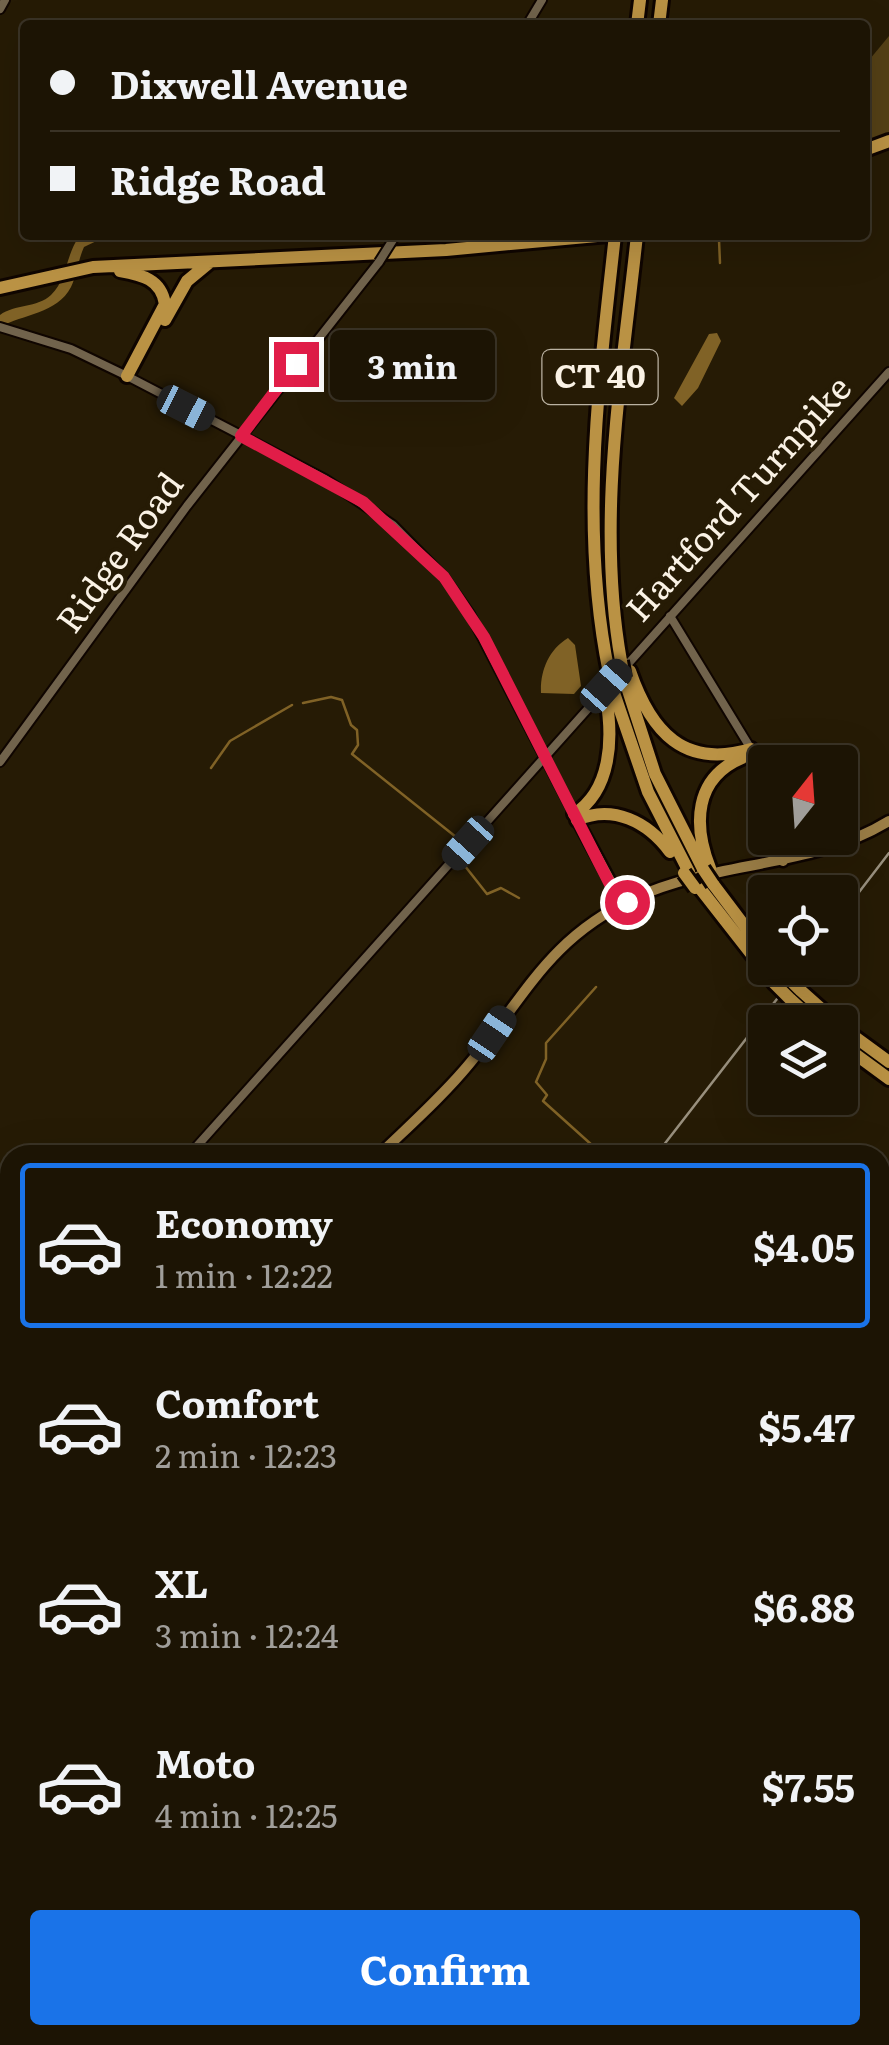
<!DOCTYPE html>
<meta charset="utf-8">
<style>
:root{--surface:#1c1404;--page:#251d0e;--text:#f1f3f6;--muted:#a09e9a;--line:#3a3326;--accent:#1a73e8}
body{margin:0;font-family:Literata,serif;background:var(--page);color:var(--text);height:100vh;display:flex;flex-direction:column;font-size:38px;white-space:nowrap}
*{box-sizing:border-box;margin:0}
p{font-size:32px;color:var(--muted)}
.icon{flex:none;width:55px;height:55px;fill:none;stroke:currentColor;stroke-width:2;stroke-linecap:round;stroke-linejoin:round}
.map{position:relative;flex:1;overflow:hidden}
.details{position:absolute;left:0px;top:1145px;width:890px;height:900px;display:flex;flex-direction:column;background:var(--surface);border-radius:30px 30px 0 0;box-shadow:0 10px 40px #0002,0 0 0 2px var(--line)}
.details>*{flex:none}
.guide{position:absolute;left:20px;top:20px;width:850px;height:220px;border-radius:10px;box-shadow:0 10px 40px #0002,0 0 0 2px var(--line);display:grid;align-content:center;height:220px;padding:0 30px;background:var(--surface)}
.needle{width:65px;rotate:17deg}
.controls{position:absolute;left:748px;top:745px;display:grid;gap:20px}
.controls a{display:grid;place-items:center;width:110px;height:110px;border-radius:10px;background:var(--surface);box-shadow:0 10px 40px #0002,0 0 0 2px var(--line);font-size:50px}
.end{position:absolute;width:45px;height:45px;margin:-22px;border:12px solid #e11d48;background:#fff;box-shadow:0 0 0 5px #fff}
.from{border-radius:50%}
.bubble{position:absolute;height:70px;border-radius:10px;background:var(--surface);box-shadow:0 10px 40px #0002,0 0 0 2px var(--line);font-size:32px;font-weight:700;line-height:70px;text-align:center}
.car{position:absolute;width:30px;height:60px;margin:-30px -15px;border-radius:12px;box-shadow:0 0 8px 2px #0007;background:linear-gradient(#222 24%,#8ab4d8 0 40%,#222 0 76%,#8ab4d8 0 86%,#222 0)}
.guide b{display:flex;align-items:center;gap:35px;height:95px;font-size:38px}
.guide b+b{border-top:2px solid var(--line)}
.guide i{width:25px;height:25px;background:var(--text)}
ul{padding:18px 0 0;list-style:none}
li{display:flex;align-items:center;gap:30px;height:165px;margin:0 20px 15px;padding:0 10px;border:5px solid transparent;border-radius:10px}
li div{flex:1}
li b{display:block;font-size:38px}
li em{font-style:normal;font-weight:700}
li.on{border-color:var(--accent)}
li>.icon{width:90px;height:90px;stroke-width:1.5}
.button{display:flex;gap:20px;margin-top:auto;padding:20px 30px}
.button a{flex:1;height:115px;border-radius:10px;background:var(--accent);color:#fff;font-size:40px;font-weight:700;line-height:115px;text-align:center}
.map>svg:first-child{display:block}
.green{fill:#473100}
.forest{fill:#544016}
.water{fill:#806226}
.lines{fill:none;stroke-linecap:round;stroke-linejoin:round}
.stream{stroke:#806226;stroke-width:2.5}
.river{stroke:#806226;stroke-width:8}
.secondary-casing{stroke:#0f0500;stroke-width:12}
.primary-casing{stroke:#0f0500;stroke-width:15}
.highway-casing{stroke:#0f0500;stroke-width:18}
.secondary{stroke:#71634c;stroke-width:8}
.primary{stroke:#9d7f47;stroke-width:10}
.highway{stroke:#ba9244;stroke-width:12}
.rail{stroke:#99907e;stroke-width:2.5}
.secondary-bridge-casing{stroke:#0f0500;stroke-width:12;stroke-linecap:butt}
.highway-bridge-casing{stroke:#0f0500;stroke-width:18;stroke-linecap:butt}
.secondary-bridge{stroke:#71634c;stroke-width:8}
.highway-bridge{stroke:#ba9244;stroke-width:12}
.route{stroke:#e11d48;stroke-width:12}
.labels{text-anchor:middle;stroke-width:8;stroke-linejoin:round;paint-order:stroke}
.shield{fill:#261b05;stroke:#bab2a2;stroke-width:2.5}
.shield-label{font-size:32px;font-weight:bold;fill:#faf2e5}
.street-label{font-size:35px;fill:#faf2e5;stroke:#261b05}
</style>
<div class="map">
<svg width="889" height="2045" viewBox="0 0 889 2045">
<rect width="100%" height="100%" fill="#261b05"/>
<path class="green" d="M312,2035H764L765,2045H309Z"/>
<path class="forest" d="M889,36V133L865,142V65Z"/>
<path class="water" d="M109,235L84,247C78,260 77,275 71,287C57,314 23,314 0,327V315C15,304 37,308 51,295C67,280 66,254 79,237Z
M717,333L721,341L698,388L682,406L674,398L709,334Z
M568,638L575,645L581,686L574,694L541,693C540,672 548,650 568,638Z"/>
<g class="lines">
<path class="stream" d="M719,240L720,263
M303,703L331,697L342,700L351,725L357,730L358,745L352,754L461,841
M211,768L230,741L292,705
M461,861L487,894L501,888L519,898
M596,987L546,1043V1059L536,1082L547,1095L543,1101L603,1155"/>
<path class="river" d="M880,1788H889"/>
<g class="secondary-casing">
<path id="secondary" d="M0,9L5,0
M527,25L542,0
M0,327L71,349L127,376L325,479L393,525L444,577L470,614L574,814
M670,616L751,749
M0,762L187,506L379,262
M189,1155L889,372
M0,1364L10,1353
M0,1663L10,1665
M880,1737L889,1738
M880,1948L889,1924
M867,2035V2045"/>
</g>
<g class="primary-casing">
<path id="primary" d="M751,749L765,789
M574,814L623,905
M777,838L783,861
M379,1155C410,1125 443,1096 470,1063C526,995 549,938 635,898C717,860 811,869 889,821
M0,1875L10,1857"/>
</g>
<g class="highway-casing">
<path id="highway" d="M637,25L640,0
M659,25L662,0
M865,150L889,141
M120,271C142,275 161,279 165,304L127,376
M0,288L93,267L446,250L608,235
M165,320L187,281L210,262
M621,661C596,519 622,377 637,235
M630,671C651,732 684,769 751,749
M609,673C579,527 599,381 615,235
M624,678L655,774L703,869
M613,690L648,792L689,872
M574,814C612,790 613,737 606,698
M577,820C613,804 648,822 670,852
M710,868C693,825 694,778 742,758
M713,884L765,953
M699,887L774,983
M799,989L836,1022
M790,999L815,1022
M840,1026L889,1062
M840,1043L889,1079"/>
</g>
<use href="#secondary" class="secondary"/>
<use href="#primary" class="primary"/>
<use href="#highway" class="highway"/>
<path class="rail" d="M840,917L889,853
M656,1155L801,968
M0,2007L10,1994"/>
<g class="secondary-bridge-casing">
<path id="secondary-bridge" d="M379,262L396,235"/>
</g>
<g class="highway-bridge-casing">
<path id="highway-bridge" d="M621,661L624,678
M603,681L606,698
M703,869L713,884
M684,873L695,888
M782,972L799,989
M774,983L790,999"/>
</g>
<use href="#secondary-bridge" class="secondary-bridge"/>
<use href="#highway-bridge" class="highway-bridge"/>
</g>
<g class="lines">
<path class="route" d="M296,364L241,436L363,502L444,577L484,637L617,898L622,905L627,902"/>
</g>
<g class="labels">
<rect class="shield" x="542.5" y="350" width="115" height="54" rx="8"/>
<g class="shield-label">
<text x="600" y="388">CT 40</text>
</g>
<g class="street-label">
<text transform="translate(739 499) rotate(-48)" y="12">Hartford Turnpike</text>
<text transform="translate(120 553) rotate(-54)" y="12">Ridge Road</text>
</g>
</g>
</svg>
<div class="controls">
<a><svg class="needle" viewBox="-14 -14 28 28"><path d="M0-13l5 13h-10z" fill="#e53935"/><path d="M0 13l5-13h-10z" fill="#a09e9a"/></svg></a>
<a><svg class="icon" aria-label="locate" viewBox="0 0 24 24"><circle cx="12" cy="12" r="6"/><path d="M12 2v4M12 18v4M2 12h4M18 12h4"/></svg></a>
<a><svg class="icon" aria-label="layers" viewBox="0 0 24 24"><path d="M12 4l9 5-9 5-9-5zM3 14l9 5 9-5"/></svg></a>
</div>
<i class="end from" style="left:627px;top:902px"></i>
<i class="end" style="left:296px;top:364px"></i>
<div class="bubble" style="left:330px;top:330px;width:165px">3 min</div>
<i class="car" style="left:186px;top:408px;rotate:117deg"></i>
<i class="car" style="left:606px;top:686px;rotate:42deg"></i>
<i class="car" style="left:468px;top:843px;rotate:222deg"></i>
<i class="car" style="left:492px;top:1034px;rotate:34deg"></i>
<div class="guide">
<b><i class="from"></i>Dixwell Avenue</b>
<b><i></i>Ridge Road</b>
</div>
<section class="details">
<ul>
<li class="on"><svg class="icon" aria-label="car" viewBox="0 0 24 24"><path d="M5 17H2v-5l4-1 3-4h7l3 4 3 1v5h-3M9 17h6M6 11h13"/><circle cx="7" cy="17" r="2"/><circle cx="17" cy="17" r="2"/></svg><div><b>Economy</b><p>1 min · 12:22</p></div><em>$4.05</em></li>
<li><svg class="icon" aria-label="car" viewBox="0 0 24 24"><path d="M5 17H2v-5l4-1 3-4h7l3 4 3 1v5h-3M9 17h6M6 11h13"/><circle cx="7" cy="17" r="2"/><circle cx="17" cy="17" r="2"/></svg><div><b>Comfort</b><p>2 min · 12:23</p></div><em>$5.47</em></li>
<li><svg class="icon" aria-label="car" viewBox="0 0 24 24"><path d="M5 17H2v-5l4-1 3-4h7l3 4 3 1v5h-3M9 17h6M6 11h13"/><circle cx="7" cy="17" r="2"/><circle cx="17" cy="17" r="2"/></svg><div><b>XL</b><p>3 min · 12:24</p></div><em>$6.88</em></li>
<li><svg class="icon" aria-label="car" viewBox="0 0 24 24"><path d="M5 17H2v-5l4-1 3-4h7l3 4 3 1v5h-3M9 17h6M6 11h13"/><circle cx="7" cy="17" r="2"/><circle cx="17" cy="17" r="2"/></svg><div><b>Moto</b><p>4 min · 12:25</p></div><em>$7.55</em></li>
</ul>
<div class="button"><a>Confirm</a></div>
</section>
</div>
